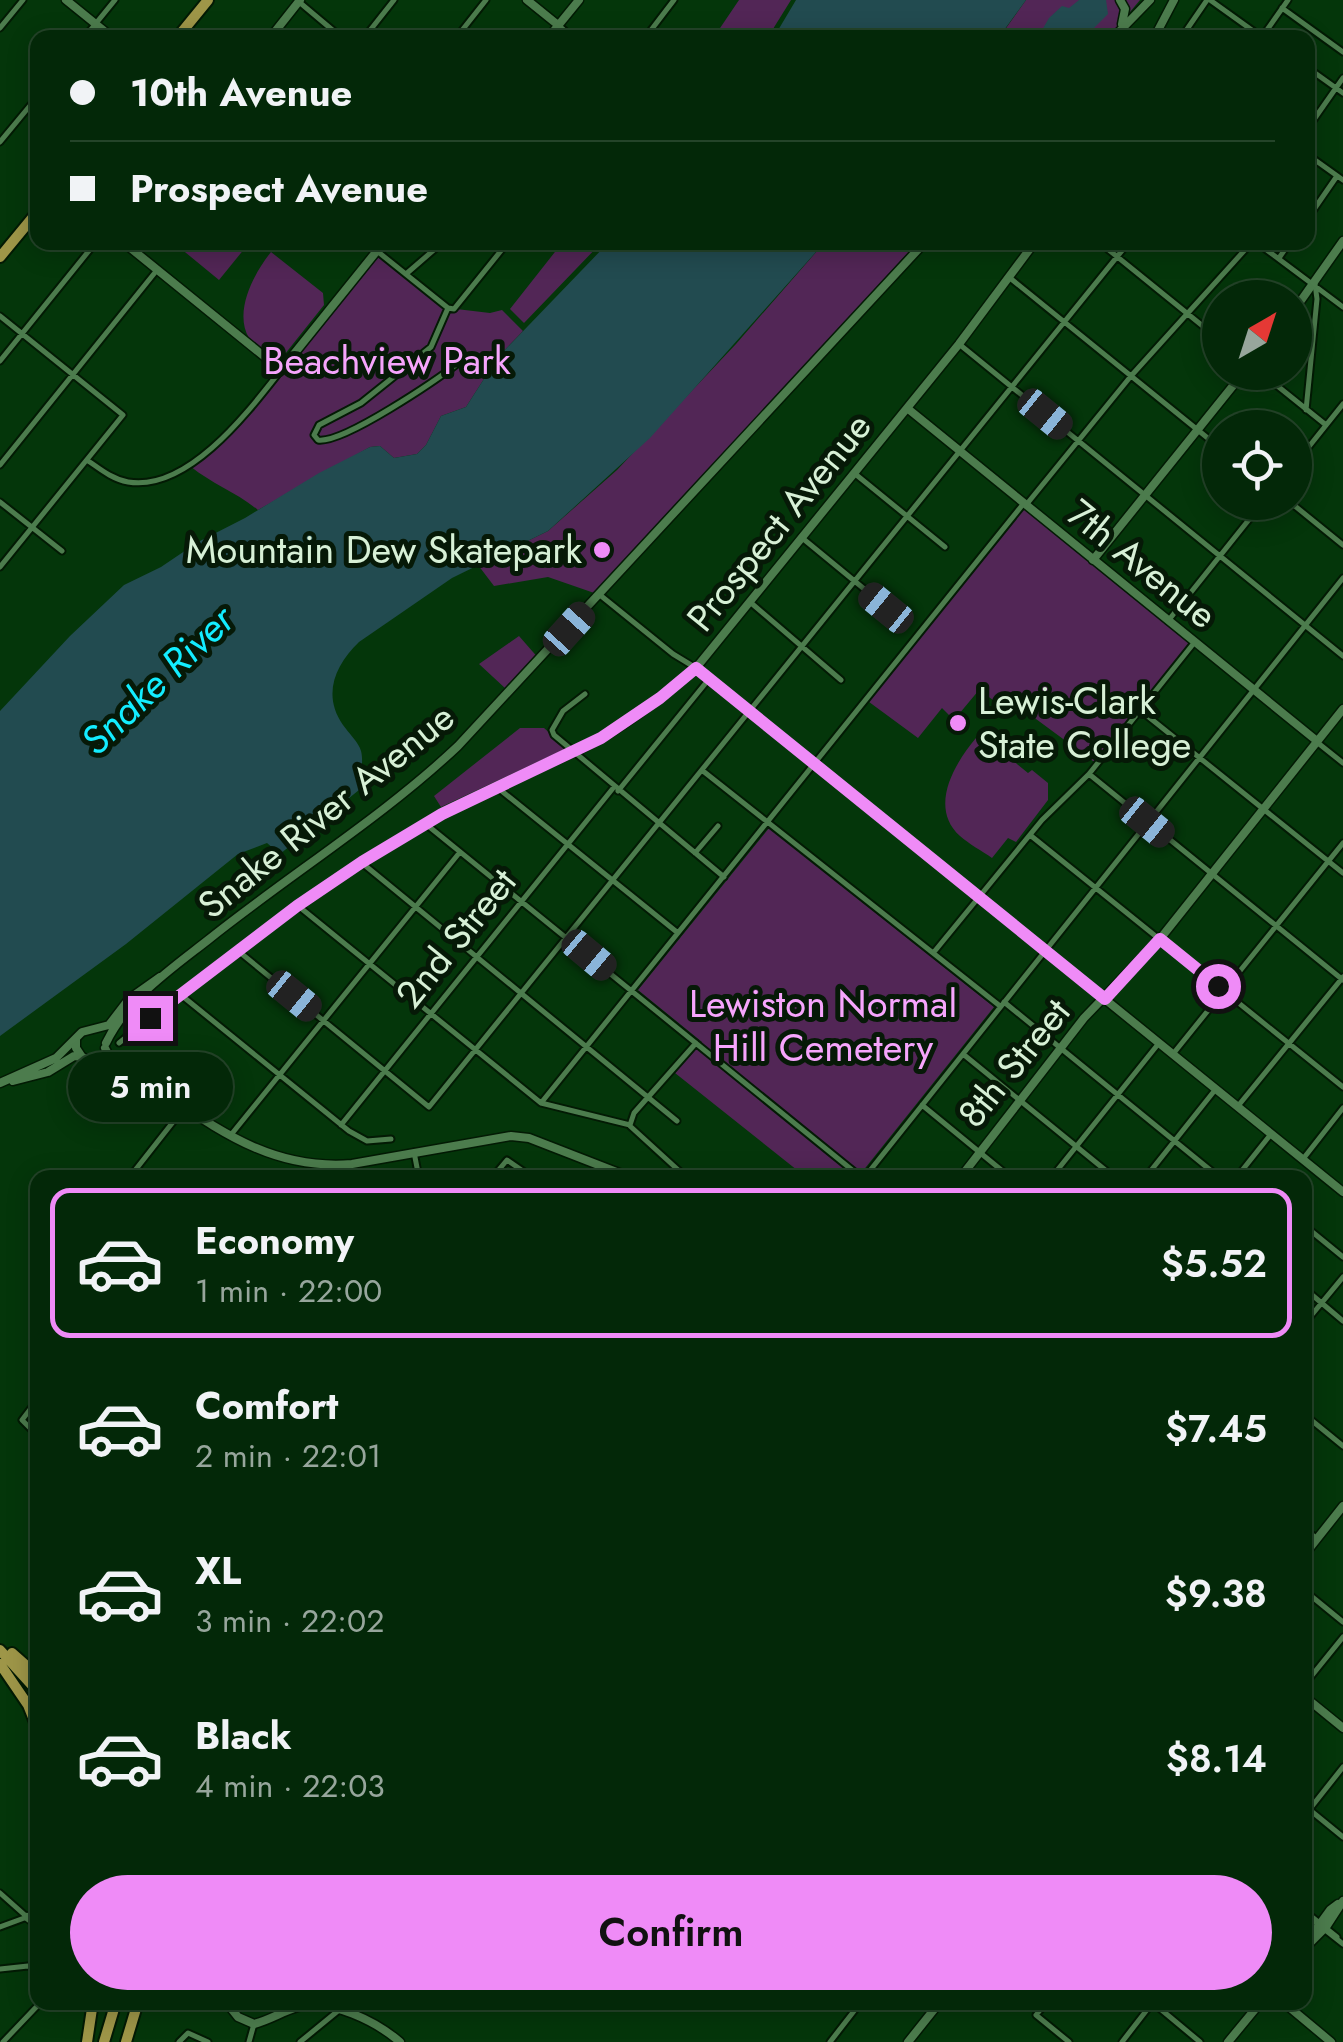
<!DOCTYPE html>
<meta charset="utf-8">
<style>
:root{--surface:#032808;--page:#113416;--text:#f1f3f6;--muted:#97a69c;--line:#244429;--accent:#ef8bf7}
body{margin:0;font-family:Jost,sans-serif;background:var(--page);color:var(--text);height:100vh;display:flex;flex-direction:column;font-size:38px;white-space:nowrap}
*{box-sizing:border-box;margin:0}
p{font-size:32px;color:var(--muted)}
.icon{flex:none;width:55px;height:55px;fill:none;stroke:currentColor;stroke-width:2;stroke-linecap:round;stroke-linejoin:round}
.map{position:relative;flex:1;overflow:hidden}
.panel{position:absolute;left:30px;top:1170px;width:1282px;height:840px;display:flex;flex-direction:column;background:var(--surface);border-radius:20px;box-shadow:0 5px 25px #0003,0 0 0 2px var(--line)}
.panel>*{flex:none}
.top-card{position:absolute;left:30px;top:30px;width:1285px;height:220px;border-radius:20px;box-shadow:0 5px 25px #0003,0 0 0 2px var(--line);display:grid;align-content:center;height:220px;padding:0 40px;background:var(--surface)}
.needle{width:65px;rotate:39deg}
.fabs{position:absolute;left:1202px;top:280px;display:grid;gap:20px}
.fabs a{display:grid;place-items:center;width:110px;height:110px;border-radius:50%;background:var(--surface);box-shadow:0 5px 25px #0003,0 0 0 2px var(--line);font-size:50px}
.end{position:absolute;width:45px;height:45px;margin:-22px;border:12px solid #ef8bf7;background:#111;box-shadow:0 0 0 5px #111}
.from{border-radius:50%}
.bubble{position:absolute;height:70px;border-radius:35px;background:var(--surface);box-shadow:0 5px 25px #0003,0 0 0 2px var(--line);font-size:32px;font-weight:600;line-height:70px;text-align:center}
.car{position:absolute;width:30px;height:60px;margin:-30px -15px;border-radius:12px;box-shadow:0 0 8px 2px #0007;background:linear-gradient(#222 24%,#8ab4d8 0 40%,#222 0 76%,#8ab4d8 0 86%,#222 0)}
.top-card b{display:flex;align-items:center;gap:35px;height:95px;font-size:38px}
.top-card b+b{border-top:2px solid var(--line)}
.top-card i{width:25px;height:25px;background:var(--text)}
ul{padding:18px 0 0;list-style:none}
li{display:flex;align-items:center;gap:30px;height:150px;margin:0 20px 15px;padding:0 20px;border:5px solid transparent;border-radius:20px}
li div{flex:1}
li b{display:block;font-size:38px}
li em{font-style:normal;font-weight:600}
li.current{border-color:var(--accent)}
li>.icon{width:90px;height:90px;stroke-width:1.5}
.button{display:flex;gap:20px;margin-top:auto;padding:20px 40px}
.button a{flex:1;height:115px;border-radius:60px;background:var(--accent);color:#111;font-size:40px;font-weight:600;line-height:115px;text-align:center}
.map>svg:first-child{display:block}
.green{fill:#522656}
.water{fill:#224b50}
.lines{fill:none;stroke-linecap:round;stroke-linejoin:round}
.street-casing{stroke:#031a04;stroke-width:9}
.secondary-casing{stroke:#031a04;stroke-width:11}
.primary-casing{stroke:#031a04;stroke-width:14}
.street{stroke:#4c7c4d;stroke-width:5}
.secondary{stroke:#4c7c4d;stroke-width:8}
.primary{stroke:#9e9648;stroke-width:10}
.route{stroke:#ef8bf7;stroke-width:12}
.poi-dot{fill:#ef8bf7;stroke:#061907;stroke-width:4}
.labels{text-anchor:middle;stroke-width:10;stroke-linejoin:round;paint-order:stroke}
.park-label{font-size:38px;fill:#f6a5fc;stroke:#061907}
.street-label{font-size:38px;fill:#d7f0d6;stroke:#061907}
.poi-label{font-size:38px;fill:#d7f0d6;stroke:#061907;text-anchor:end}
.water-label{font-size:40px;font-style:italic;fill:#13edff;stroke:#061907}
</style>
<div class="map">
<svg width="1343" height="2042" viewBox="0 0 1343 2042">
<rect width="100%" height="100%" fill="#04360a"/>
<path class="green" d="M739,0H791L768,37H714Z
M1026,0H1140L1109,37L999,38Z
M174,243H237L245,248L219,280Z
M562,243H601L524,323L510,309Z
M824,243H917L662,521L600,595L548,577L494,586L478,565L548,531L617,470L736,344Z
M377,251L448,308L490,313L502,310L523,331L498,357L466,407L441,416L426,445L417,454L394,458L380,446L370,447L258,510C236,492 212,484 190,466L245,412Z
M271,252L323,293L324,305L281,359H275C267,353 255,346 249,338C233,311 255,272 271,252Z
M1024,503L1194,643L1097,764L1006,697L1000,705L979,690L954,720L942,708L918,738L865,699Z
M519,636L540,660L506,689L479,664Z
M520,728H544L567,748L441,807L434,796Z
M976,738L987,746L990,742L1028,773L1032,770L1048,783V800L1016,842L1008,838L992,858C982,851 969,844 960,836C928,807 955,763 976,738Z
M769,828L994,1007L858,1177L807,1178L675,1073L702,1042L638,990Z"/>
<path class="water" d="M796,0H1026L999,37H774Z
M1079,0H1106L1108,14L1085,37H1038L1049,18L1062,6L1069,8Z
M608,243H824L650,438L548,531L452,578L359,642C335,665 322,695 343,725C348,732 359,743 361,751C364,762 360,779 359,790L280,854L267,843L238,854L126,944L0,1036V711L70,636L124,585L161,567L198,542L245,518L319,473L370,447L380,446L394,458L417,454L426,445L441,416L466,407L498,357Z"/>
<g class="lines">
<g class="street-casing">
<path id="street" d="M1210,0L1263,38
M298,1L342,38
M1282,8L1343,52
M558,25L573,38
M0,28L23,0
M1262,37L1288,0
M84,38L115,0
M364,38L394,0
M456,38L486,0
M645,38L674,0
M1181,38L1207,0
M1308,68L1343,93
M1308,128L1343,78
M0,142L38,96
M1308,155L1343,180
M1308,218L1337,176
M1099,242L1220,340
M1256,242L1343,307
M377,251L448,308L431,347L361,403L319,425L314,435L318,440C343,444 438,379 461,361
M1279,258L1290,242
M406,274L443,242
M1010,278L1220,448
M448,308L454,309L508,242
M0,316L123,415L0,567
M959,344L1343,656
M0,361L96,242
M1260,372L1326,425
M1306,410L1317,299L1315,284
M87,460C100,469 112,479 128,482C188,492 248,412 281,370
M1295,464L1343,404
M0,465L157,270
M854,473L945,547
M0,502L62,551
M1290,502L1343,545
M1026,505L1131,376L1252,242
M801,537L891,611
M750,602L841,680
M1168,621L1263,502
M585,694L563,711L552,730L554,735L724,877
M1140,710L1343,873
M1318,743L1343,763
M703,771L1000,1006
M1089,774L1343,980
M498,788L678,933
M618,791L709,679
M427,825L862,1178
M1030,835L1343,1087
M695,853L718,826
M362,863L677,1121
M297,905L541,1103L630,1125
M237,950L429,1107L1129,242
M934,952L1042,820L1089,774L1194,643
M181,995L349,1131L367,1141L391,1139
M1004,1002L1220,1178
M119,1043C220,960 326,881 440,815C487,789 537,771 585,748C625,728 663,698 696,668L673,654L600,595
M963,1054L1115,1178
M1173,1054L1343,843
M541,1103L1024,503
M922,1105L1011,1178
M1238,1106L1343,977
M341,1125L614,787
M630,1125L634,1113L696,1043
M630,1126L687,1178
M230,1136L460,852
M414,1152L419,1178
M1303,1159L1343,1108
M129,1178L184,1108
M492,1178L507,1160L533,1178
M864,1178L1343,578
M1051,1178L1159,1043
M1145,1178L1215,1090
M1236,1178L1271,1134
M1305,1226L1343,1257
M1305,1289L1343,1321
M1305,1323L1343,1277
M38,1399L22,1420L38,1436
M1305,1415L1343,1446
M1305,1529L1317,1539
M1305,1591L1343,1622
M1305,1684L1343,1637
M1305,1806L1343,1837
M1305,1815L1343,1767
M0,1893L27,1917L0,1927
M1307,1913L1337,1937
M1305,1914L1343,1944
M0,1969L28,1966L38,1970
M1047,2002L1036,2015L1069,2042
M1152,2002L1200,2042
M3,2042L41,2002
M179,2042L188,2033L208,2042
M249,2042L254,2024
M300,2042L339,2010
M830,2042L861,2002
M1122,2042L1153,2002"/>
</g>
<g class="secondary-casing">
<path id="secondary" d="M66,0L113,38
M527,0L558,25
M1120,0L1125,9L1122,24
M270,38L300,0
M548,38L579,0
M1113,38L1150,0
M1154,38L1174,0
M123,242L281,370L384,242
M1035,242L959,344L696,668L1343,1192
M1295,309L1343,241
M907,408L1317,741
M1093,560L1244,372
M76,1040V1048L82,1057L147,1087
M106,1043C127,999 171,969 208,940C289,875 383,817 458,746L925,242
M105,1048L110,1058L118,1065C197,1110 255,1172 352,1164L511,1136L529,1138L632,1178
M13,1081L48,1072L74,1056L82,1057
M0,1083L56,1058L82,1032L109,1025L129,999L160,977
M960,1178L1084,1018L1160,939L1343,709
M1305,1554L1343,1506
M1305,1697L1343,1728
M27,1917L38,1925
M1306,1943L1330,1910L1338,1904
M1305,1948L1326,1927L1343,1901
M226,2002L238,2017L254,2024C270,2020 283,2011 298,2007C330,1998 377,2022 400,2042
M1283,2002L1331,2042
M908,2042L940,2002
M1228,2042L1261,2002"/>
</g>
<g class="primary-casing">
<path id="primary" d="M177,38L208,0
M0,257L38,211
M0,1650L38,1692
M12,1653L38,1676
M0,1664L28,1705L38,1730
M87,2042L93,2002
M104,2042L116,2002
M126,2042L138,2002"/>
</g>
<use href="#street" class="street"/>
<use href="#secondary" class="secondary"/>
<use href="#primary" class="primary"/>
</g>
<g class="lines">
<path class="route" d="M150,1018L297,906L362,862L442,814L601,738L660,698L696,668L1105,999L1160,939L1218,986"/>
</g>
<g class="poi-dot">
<circle cx="602" cy="550" r="10"/>
<circle cx="958" cy="723" r="10"/>
</g>
<g class="labels">
<g class="park-label">
<text x="387" y="374">Beachview Park</text>
<text x="823" y="1017">Lewiston Normal<tspan x="823" dy="44">Hill Cemetery</tspan></text>
</g>
<g class="street-label">
<text transform="translate(779 522) rotate(-51)" y="13">Prospect Avenue</text>
<text transform="translate(1142 564) rotate(39)" y="13">7th Avenue</text>
<text transform="translate(326 811) rotate(-39)" y="13">Snake River Avenue</text>
<text transform="translate(456 938) rotate(-51)" y="13">2nd Street</text>
<text transform="translate(1014 1063) rotate(-51)" y="13">8th Street</text>
</g>
<g class="poi-label">
<text x="582" y="563">Mountain Dew Skatepark</text>
<text x="978" y="714" text-anchor="start">Lewis-Clark<tspan x="978" dy="44">State College</tspan></text>
</g>
<g class="water-label">
<text transform="translate(157 680) rotate(-44)" y="14">Snake River</text>
</g>
</g>
</svg>
<div class="fabs">
<a><svg class="needle" viewBox="-14 -14 28 28"><path d="M0-13l5 13h-10z" fill="#e53935"/><path d="M0 13l5-13h-10z" fill="#97a69c"/></svg></a>
<a><svg class="icon" aria-label="locate" viewBox="0 0 24 24"><circle cx="12" cy="12" r="6"/><path d="M12 2v4M12 18v4M2 12h4M18 12h4"/></svg></a>
</div>
<i class="end from" style="left:1218px;top:986px"></i>
<i class="end" style="left:150px;top:1018px"></i>
<div class="bubble" style="left:68px;top:1052px;width:165px">5 min</div>
<i class="car" style="left:1045px;top:414px;rotate:129deg"></i>
<i class="car" style="left:886px;top:608px;rotate:309deg"></i>
<i class="car" style="left:569px;top:629px;rotate:42deg"></i>
<i class="car" style="left:1147px;top:822px;rotate:129deg"></i>
<i class="car" style="left:589px;top:955px;rotate:130deg"></i>
<i class="car" style="left:294px;top:996px;rotate:129deg"></i>
<div class="top-card">
<b><i class="from"></i>10th Avenue</b>
<b><i></i>Prospect Avenue</b>
</div>
<section class="panel">
<ul>
<li class="current"><svg class="icon" aria-label="car" viewBox="0 0 24 24"><path d="M5 17H2v-5l4-1 3-4h7l3 4 3 1v5h-3M9 17h6M6 11h13"/><circle cx="7" cy="17" r="2"/><circle cx="17" cy="17" r="2"/></svg><div><b>Economy</b><p>1 min · 22:00</p></div><em>$5.52</em></li>
<li><svg class="icon" aria-label="car" viewBox="0 0 24 24"><path d="M5 17H2v-5l4-1 3-4h7l3 4 3 1v5h-3M9 17h6M6 11h13"/><circle cx="7" cy="17" r="2"/><circle cx="17" cy="17" r="2"/></svg><div><b>Comfort</b><p>2 min · 22:01</p></div><em>$7.45</em></li>
<li><svg class="icon" aria-label="car" viewBox="0 0 24 24"><path d="M5 17H2v-5l4-1 3-4h7l3 4 3 1v5h-3M9 17h6M6 11h13"/><circle cx="7" cy="17" r="2"/><circle cx="17" cy="17" r="2"/></svg><div><b>XL</b><p>3 min · 22:02</p></div><em>$9.38</em></li>
<li><svg class="icon" aria-label="car" viewBox="0 0 24 24"><path d="M5 17H2v-5l4-1 3-4h7l3 4 3 1v5h-3M9 17h6M6 11h13"/><circle cx="7" cy="17" r="2"/><circle cx="17" cy="17" r="2"/></svg><div><b>Black</b><p>4 min · 22:03</p></div><em>$8.14</em></li>
</ul>
<div class="button"><a>Confirm</a></div>
</section>
</div>
